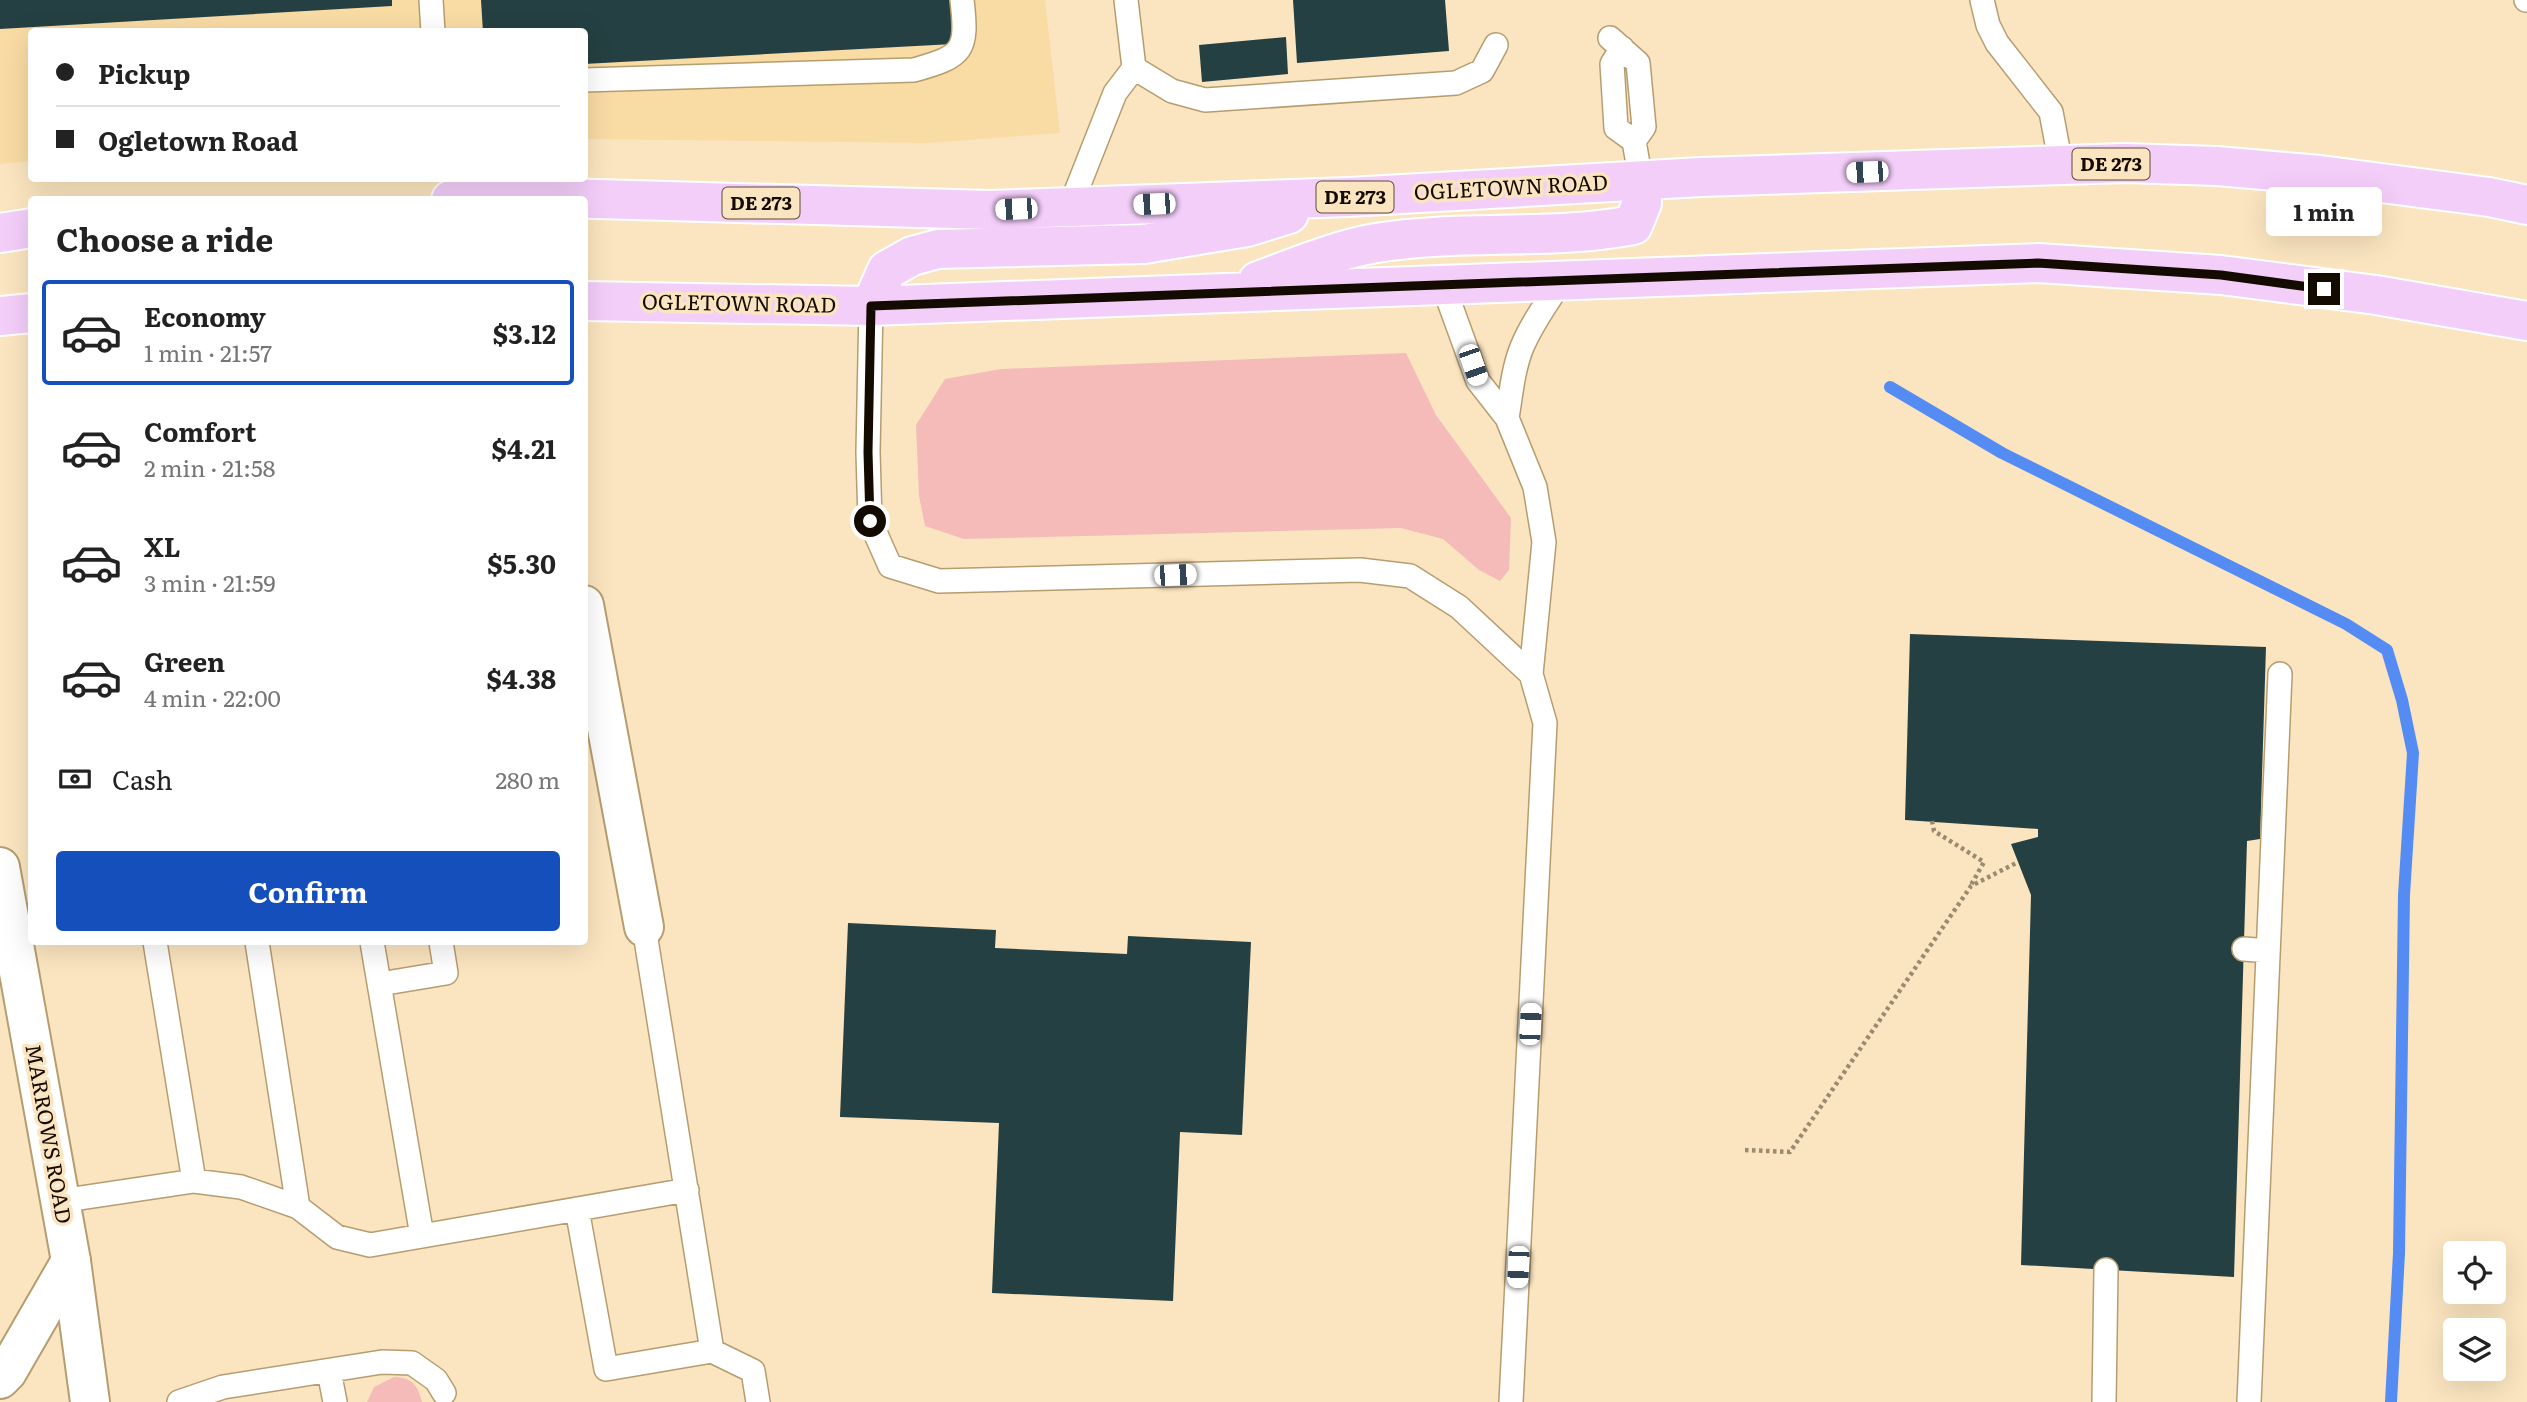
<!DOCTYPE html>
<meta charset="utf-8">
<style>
:root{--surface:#fff;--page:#f6f6f6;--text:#222;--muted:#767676;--line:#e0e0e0;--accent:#154fbb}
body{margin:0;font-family:Literata,serif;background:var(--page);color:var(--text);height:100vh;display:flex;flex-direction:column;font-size:26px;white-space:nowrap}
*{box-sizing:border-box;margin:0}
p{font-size:23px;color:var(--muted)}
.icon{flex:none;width:38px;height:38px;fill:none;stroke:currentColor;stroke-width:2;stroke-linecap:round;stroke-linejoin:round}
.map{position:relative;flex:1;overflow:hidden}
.details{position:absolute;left:28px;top:196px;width:560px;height:749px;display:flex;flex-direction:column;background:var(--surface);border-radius:7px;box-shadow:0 7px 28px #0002}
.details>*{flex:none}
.guide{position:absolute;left:28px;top:28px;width:560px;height:154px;border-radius:7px;box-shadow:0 7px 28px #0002;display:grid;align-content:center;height:154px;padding:0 28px;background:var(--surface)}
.fabs{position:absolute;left:2443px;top:1241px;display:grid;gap:14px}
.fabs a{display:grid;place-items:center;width:63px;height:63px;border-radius:7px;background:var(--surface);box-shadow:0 7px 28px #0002;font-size:35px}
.end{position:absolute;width:32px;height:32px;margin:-16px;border:9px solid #140b00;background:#fff;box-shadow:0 0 0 4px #fff}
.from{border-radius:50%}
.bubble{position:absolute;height:49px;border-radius:7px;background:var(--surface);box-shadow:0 7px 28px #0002;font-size:23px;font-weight:700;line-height:49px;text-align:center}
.car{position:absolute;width:21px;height:42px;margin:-21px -10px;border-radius:9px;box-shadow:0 0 5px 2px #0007;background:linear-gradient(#fff 24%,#345 0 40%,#fff 0 76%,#345 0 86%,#fff 0)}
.guide b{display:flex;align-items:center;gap:24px;height:66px;font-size:26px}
.guide b+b{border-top:2px solid var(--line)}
.guide i{width:18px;height:18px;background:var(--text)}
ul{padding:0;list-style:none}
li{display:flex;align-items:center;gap:21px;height:105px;margin:0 14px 10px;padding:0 14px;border:4px solid transparent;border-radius:7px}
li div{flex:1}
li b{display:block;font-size:26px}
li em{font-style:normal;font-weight:700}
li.selected{border-color:var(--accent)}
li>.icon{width:63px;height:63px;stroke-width:1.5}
h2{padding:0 28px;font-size:32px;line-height:84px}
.pay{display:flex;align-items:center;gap:18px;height:77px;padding:0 28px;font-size:26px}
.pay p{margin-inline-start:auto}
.button{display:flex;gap:14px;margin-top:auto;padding:14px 28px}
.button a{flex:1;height:80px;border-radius:7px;background:var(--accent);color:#fff;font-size:28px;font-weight:700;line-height:80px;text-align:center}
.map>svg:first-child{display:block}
.built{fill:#f9dba4}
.green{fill:#f4bbb9}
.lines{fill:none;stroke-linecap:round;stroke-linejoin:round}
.stream{stroke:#548cf3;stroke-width:12}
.building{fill:#254042}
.lane-casing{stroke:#b69d70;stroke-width:26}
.street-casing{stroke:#b69d70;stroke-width:42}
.secondary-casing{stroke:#b69d70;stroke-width:42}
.primary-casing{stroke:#fff;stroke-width:42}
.path{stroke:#9a8a70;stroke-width:4.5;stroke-dasharray:3.5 3.5;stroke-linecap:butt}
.lane{stroke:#fff;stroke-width:23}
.street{stroke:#fff;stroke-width:38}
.secondary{stroke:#fff;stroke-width:38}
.primary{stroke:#f3cef9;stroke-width:38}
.route{stroke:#140b00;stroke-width:9}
.labels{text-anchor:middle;stroke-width:7;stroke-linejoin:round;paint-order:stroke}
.shield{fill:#fbe5c0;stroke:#594c3a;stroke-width:2}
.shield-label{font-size:19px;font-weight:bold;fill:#140b00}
.street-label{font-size:21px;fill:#140b00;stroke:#fbe5c0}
</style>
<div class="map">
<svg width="2527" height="1402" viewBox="0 0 2527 1402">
<rect width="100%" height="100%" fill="#fbe5c0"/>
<path class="built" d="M0,0H1045L1060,133L928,143L585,139L584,32H32L31,161L0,164Z"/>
<path class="green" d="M1406,353L1436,415L1511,518L1509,570L1500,581L1479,570L1443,539L1401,528L964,539L925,526L919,496L916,425L945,379L1001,369Z
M394,1377C412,1377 418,1386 422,1402H367L374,1387Z"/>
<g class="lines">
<path class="stream" d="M1890,387L2002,453L2346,624L2387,650L2402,700L2413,753L2404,895L2399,1253L2391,1402"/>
</g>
<path class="building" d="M0,0H392V6L0,29Z
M481,0H950L953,44L584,64V32H483Z
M1293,0H1445L1449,51L1297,63Z
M1286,37L1288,74L1202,82L1199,45Z
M1910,634L2266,647L2260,839L2247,841L2234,1277L2021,1265L2031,895L2011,844L2038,837V829L1905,820Z
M848,923L996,930L995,948L1127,954L1128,936L1251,942L1242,1135L1180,1132L1173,1301L992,1293L999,1123L840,1117Z"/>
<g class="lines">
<g class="lane-casing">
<path id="lane" d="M431,0L433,32
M1982,0L1988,25L1997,43L2051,112L2061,165
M2526,0H2527
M1610,38L1638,63L1644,127L1634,141L1641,181
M1622,48L1612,64L1616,128L1634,141
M1134,68L1172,91L1205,100L1456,83L1482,71L1496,45
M584,80L914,70C963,56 968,52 962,0
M1070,207L1115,93L1134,68L1126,0
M1443,285L1478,381L1507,418L1535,487L1544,542L1531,674
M871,306L868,452L870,521L890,566L939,581L1360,570L1410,576L1459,607L1531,674L1545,723L1511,1402
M1507,418C1511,394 1513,369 1522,347C1532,323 1548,301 1562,280
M644,927L712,1351L753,1371L758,1402
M155,942L194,1181L241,1187L298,1207
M257,942L298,1207L337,1237L370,1245L687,1190
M372,942L422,1236
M2244,949L2268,951
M380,984L446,973L441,942
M60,1201L194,1181
M577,1209L606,1369L712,1351
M329,1371L335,1402
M179,1402L223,1387L382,1362L412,1363L436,1380L444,1393
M2104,1402L2106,1270
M2249,1402L2280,674"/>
</g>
<g class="street-casing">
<path id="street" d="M584,605L644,927
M0,1379L7,1372L71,1261"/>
</g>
<g class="secondary-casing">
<path id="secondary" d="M0,867L71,1261L90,1402"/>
</g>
<g class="primary-casing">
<path id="primary" d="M451,200L562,198L990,210L1349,197L1701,177L2125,163L2217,166L2320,175L2489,197L2527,205
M0,233L32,228
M1258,281C1296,267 1336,250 1376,243C1461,229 1549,241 1633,225L1642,203L1641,181
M584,301L871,306L2038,263L2221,275L2376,295L2527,321
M871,306L887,270L912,256L938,249L1144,244L1247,227L1289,214
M0,316L32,313"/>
</g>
<path class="path" d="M1932,821L1934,831L1984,862L1971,885
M1745,1150L1790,1152L1971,886L2018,862"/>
<use href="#lane" class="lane"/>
<use href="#street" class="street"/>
<use href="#secondary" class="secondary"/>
<use href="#primary" class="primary"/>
</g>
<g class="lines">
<path class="route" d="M870,521L868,452L871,306L2038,263L2221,275L2324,289"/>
</g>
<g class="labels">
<g class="shield">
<rect x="2072.5" y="148.5" width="77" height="31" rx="5"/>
<rect x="1316.5" y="181.5" width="77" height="31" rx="5"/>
<rect x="722.5" y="187.5" width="77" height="31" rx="5"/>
</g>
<g class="shield-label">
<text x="2111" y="171">DE 273</text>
<text x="1355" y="204">DE 273</text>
<text x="761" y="210">DE 273</text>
</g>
<g class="street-label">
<text transform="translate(1511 188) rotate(-3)" y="7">OGLETOWN ROAD</text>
<text transform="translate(739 304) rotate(1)" y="7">OGLETOWN ROAD</text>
<text transform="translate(48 1134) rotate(80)" y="7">MARROWS ROAD</text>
</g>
</g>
</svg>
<div class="fabs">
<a><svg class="icon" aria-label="locate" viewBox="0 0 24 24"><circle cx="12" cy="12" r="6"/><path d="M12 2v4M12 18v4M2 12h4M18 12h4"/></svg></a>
<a><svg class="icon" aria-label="layers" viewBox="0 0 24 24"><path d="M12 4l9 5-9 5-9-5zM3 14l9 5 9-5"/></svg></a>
</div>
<i class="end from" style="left:870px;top:521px"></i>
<i class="end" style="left:2324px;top:289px"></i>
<div class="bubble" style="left:2266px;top:187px;width:116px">1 min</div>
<i class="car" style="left:1867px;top:172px;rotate:268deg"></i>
<i class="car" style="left:1154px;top:204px;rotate:268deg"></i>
<i class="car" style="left:1016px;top:209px;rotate:268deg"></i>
<i class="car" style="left:1473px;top:365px;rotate:161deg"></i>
<i class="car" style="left:1175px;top:575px;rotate:88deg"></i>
<i class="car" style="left:1530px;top:1024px;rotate:3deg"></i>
<i class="car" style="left:1518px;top:1267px;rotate:183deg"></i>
<div class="guide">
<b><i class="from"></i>Pickup</b>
<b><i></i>Ogletown Road</b>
</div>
<section class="details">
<h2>Choose a ride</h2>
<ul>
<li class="selected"><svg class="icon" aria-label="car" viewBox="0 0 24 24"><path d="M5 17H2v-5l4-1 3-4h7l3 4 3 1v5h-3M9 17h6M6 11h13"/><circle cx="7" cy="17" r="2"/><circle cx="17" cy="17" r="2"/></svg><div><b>Economy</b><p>1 min · 21:57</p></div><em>$3.12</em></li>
<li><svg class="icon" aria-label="car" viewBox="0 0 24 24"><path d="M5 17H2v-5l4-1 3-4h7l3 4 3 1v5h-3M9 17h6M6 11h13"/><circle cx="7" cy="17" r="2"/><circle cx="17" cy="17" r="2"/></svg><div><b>Comfort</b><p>2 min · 21:58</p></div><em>$4.21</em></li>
<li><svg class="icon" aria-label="car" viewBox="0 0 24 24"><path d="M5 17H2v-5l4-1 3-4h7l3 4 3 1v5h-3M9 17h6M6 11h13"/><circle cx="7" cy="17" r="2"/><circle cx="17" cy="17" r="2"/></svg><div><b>XL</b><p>3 min · 21:59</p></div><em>$5.30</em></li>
<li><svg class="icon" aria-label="car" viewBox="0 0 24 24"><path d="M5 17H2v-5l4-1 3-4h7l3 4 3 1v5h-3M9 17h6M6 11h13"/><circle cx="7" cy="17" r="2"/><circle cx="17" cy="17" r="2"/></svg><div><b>Green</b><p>4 min · 22:00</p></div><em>$4.38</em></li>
</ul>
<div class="pay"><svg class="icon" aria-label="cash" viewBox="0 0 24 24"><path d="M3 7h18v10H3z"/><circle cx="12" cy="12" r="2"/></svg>Cash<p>280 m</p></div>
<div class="button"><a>Confirm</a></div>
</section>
</div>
